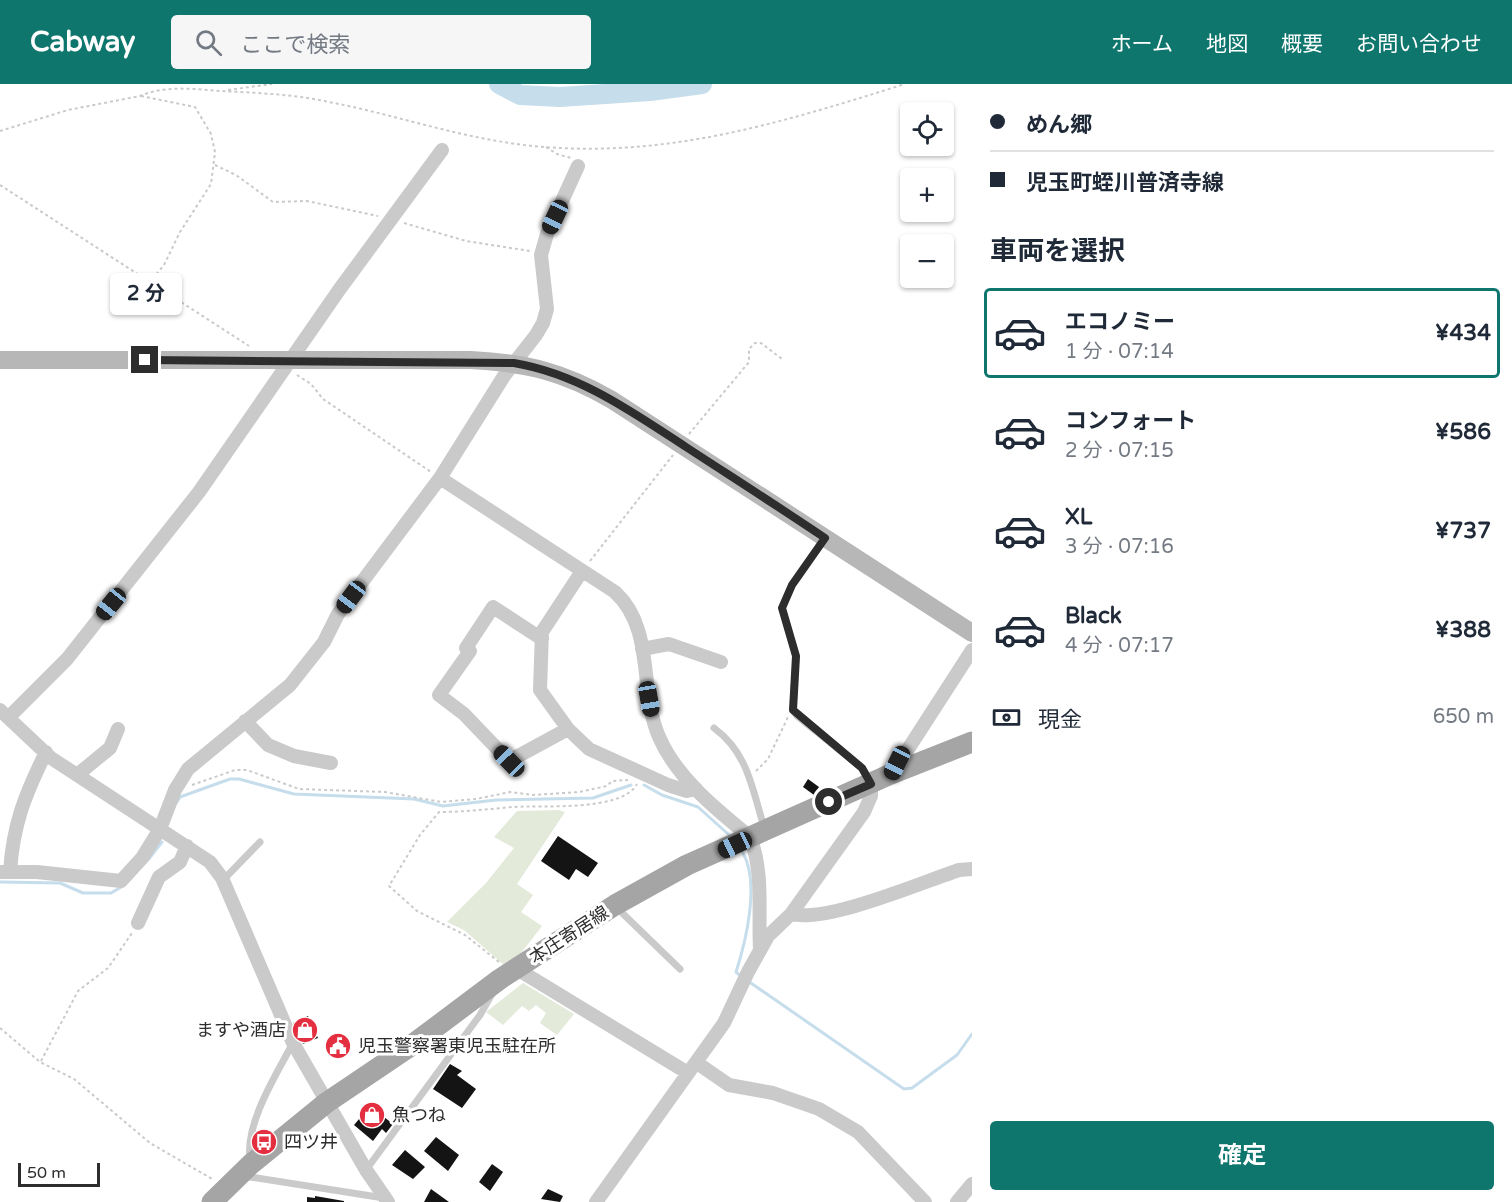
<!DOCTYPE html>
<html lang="ja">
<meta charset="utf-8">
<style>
:root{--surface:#fff;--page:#f6f6f7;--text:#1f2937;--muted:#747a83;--line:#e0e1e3;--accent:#0f766e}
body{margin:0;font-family:"Varela Round","Noto Sans JP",sans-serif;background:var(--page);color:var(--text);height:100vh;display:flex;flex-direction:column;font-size:22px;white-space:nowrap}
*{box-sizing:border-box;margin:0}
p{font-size:20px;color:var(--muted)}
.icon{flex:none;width:33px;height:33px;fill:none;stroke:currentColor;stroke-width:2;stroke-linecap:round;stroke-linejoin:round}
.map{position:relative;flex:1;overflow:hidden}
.sheet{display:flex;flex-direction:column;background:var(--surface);width:540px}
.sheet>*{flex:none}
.banner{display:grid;align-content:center;height:132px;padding:0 18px;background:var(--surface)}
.controls{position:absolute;left:900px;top:18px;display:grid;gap:12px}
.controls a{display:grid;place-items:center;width:54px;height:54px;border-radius:6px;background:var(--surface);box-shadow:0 2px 4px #0004;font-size:30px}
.scale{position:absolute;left:18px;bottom:15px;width:82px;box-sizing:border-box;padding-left:6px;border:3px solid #2d2d2d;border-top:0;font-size:16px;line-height:21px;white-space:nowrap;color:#2d2d2d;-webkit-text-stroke:4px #fff;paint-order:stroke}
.end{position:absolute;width:27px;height:27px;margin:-14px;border:8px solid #2d2d2d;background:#fff;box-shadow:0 0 0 3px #fff}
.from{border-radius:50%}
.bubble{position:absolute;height:42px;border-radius:6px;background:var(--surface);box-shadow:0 2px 4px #0004;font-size:20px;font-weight:700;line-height:42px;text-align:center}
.car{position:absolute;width:18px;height:36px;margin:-18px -9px;border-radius:8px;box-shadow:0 0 4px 2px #0007;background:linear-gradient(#222 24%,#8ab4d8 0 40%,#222 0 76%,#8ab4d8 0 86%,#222 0)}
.banner b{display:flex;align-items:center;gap:21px;height:57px;font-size:22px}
.banner b+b{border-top:2px solid var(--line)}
.banner i{width:15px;height:15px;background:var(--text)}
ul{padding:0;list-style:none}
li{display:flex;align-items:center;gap:18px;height:90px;margin:0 12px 9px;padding:0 6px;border:3px solid transparent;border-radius:6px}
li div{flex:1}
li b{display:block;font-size:22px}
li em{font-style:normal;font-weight:700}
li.selected{border-color:var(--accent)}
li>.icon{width:54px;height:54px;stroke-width:1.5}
h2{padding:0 18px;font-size:27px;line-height:72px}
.pay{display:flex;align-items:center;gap:15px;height:66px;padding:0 18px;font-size:22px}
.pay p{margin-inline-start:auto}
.primary-button{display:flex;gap:12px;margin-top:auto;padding:12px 18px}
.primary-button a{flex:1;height:69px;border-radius:6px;background:var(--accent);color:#fff;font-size:24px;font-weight:700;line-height:69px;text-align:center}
header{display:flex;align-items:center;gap:36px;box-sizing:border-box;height:84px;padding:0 30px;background:var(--accent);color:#fff}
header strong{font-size:28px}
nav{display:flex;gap:33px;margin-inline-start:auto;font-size:21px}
.search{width:420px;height:54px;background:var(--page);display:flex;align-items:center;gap:15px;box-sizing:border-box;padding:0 21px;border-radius:6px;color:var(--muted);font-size:22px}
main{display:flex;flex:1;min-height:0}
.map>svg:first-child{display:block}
.green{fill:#e3eada}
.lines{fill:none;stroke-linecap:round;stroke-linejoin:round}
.stream{stroke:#c6ddeb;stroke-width:3}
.river{stroke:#c6ddeb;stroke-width:20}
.building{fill:#141414}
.path{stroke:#cacaca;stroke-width:2;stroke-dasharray:3 3;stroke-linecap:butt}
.lane{stroke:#cacaca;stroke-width:7}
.street{stroke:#cacaca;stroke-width:14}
.secondary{stroke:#b7b7b7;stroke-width:18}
.primary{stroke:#a5a5a5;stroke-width:21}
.route{stroke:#2d2d2d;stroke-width:8}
.labels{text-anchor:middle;stroke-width:6;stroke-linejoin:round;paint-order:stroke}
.street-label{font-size:18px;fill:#2d2d2d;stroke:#fff}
.poi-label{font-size:18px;fill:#2d2d2d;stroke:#fff;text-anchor:start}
</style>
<header>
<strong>Cabway</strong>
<div class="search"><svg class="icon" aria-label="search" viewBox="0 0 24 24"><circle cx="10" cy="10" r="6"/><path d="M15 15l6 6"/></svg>ここで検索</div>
<nav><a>ホーム</a><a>地図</a><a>概要</a><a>お問い合わせ</a></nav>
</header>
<main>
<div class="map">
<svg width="972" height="1118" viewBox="0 0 972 1118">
<rect width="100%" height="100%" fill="#fff"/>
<path class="green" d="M559,726L565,728L517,800L533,811L521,828L542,842L518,873L505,882L464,846L447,838L486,799L514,764L494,753L517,727Z
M523,899L574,930L557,951L540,939L546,929L536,921L529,927L522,922L503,941L486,928Z"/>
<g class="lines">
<path class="stream" d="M644,701L662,711L698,723L728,750
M177,718L180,713L230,695H239L294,710L414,715L443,722L496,716L593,714L631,701
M148,776L162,758
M0,798L60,799L83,809H111L123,802
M742,893L736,888C746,857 760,799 743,769
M748,897L904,1005L912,1004L957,971L972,950"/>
<path class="river" d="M499,0L520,11L560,13L650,7L702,0"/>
</g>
<path class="building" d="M808,695L819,703L814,711L803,703Z
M558,752L598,779L588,793L576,785L569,796L541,777Z
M308,932L318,954L303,960L293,939Z
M450,980L462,987L457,991L476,1005L462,1024L433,1005Z
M370,1022L393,1040L386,1049L382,1045L373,1057L354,1041Z
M436,1053L459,1071L448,1087L424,1067Z
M405,1066L425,1083L413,1095L392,1081Z
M492,1080L503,1088L490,1107L479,1098Z
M431,1105L449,1118H424Z
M548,1105L563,1112L560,1118L541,1115Z
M315,1112L344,1117V1118H307V1113L315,1114Z"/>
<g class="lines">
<path class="path" d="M228,6L272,0
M141,12L195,23L211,50L215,68L211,100L180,148L164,181L149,199
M0,47L68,26L140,12C165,1 194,5 221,7C257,9 293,10 329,18C397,31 463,55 533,62C666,75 780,39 905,0
M546,63L557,70L571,74
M215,81L236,91L273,118L307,117L378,132
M0,101L249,262
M404,139L466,157L530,167
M297,291L311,300L323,315L431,388
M689,350L749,278V265L755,259H761L782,275
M590,477L673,371
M756,687L768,675L788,633
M192,701L235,686H247L299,705L385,708L441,718L476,715L510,708L533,711L579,708L607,702L612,697L628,696
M499,878L465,851L417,827L389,802L420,751L439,728C464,728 488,725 513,723C542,721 622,728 637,700
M0,944L40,978L74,995L150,1059L214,1096
M41,977L78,907L108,884L132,849"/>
<path class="lane" d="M825,454L792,501L782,524L796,572L793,626L797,632L862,684L869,696
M714,644C748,669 752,704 764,743
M222,794L228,791L260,758
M616,823L680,885
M250,1076C245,1039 276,991 293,959
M366,1086L480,931L492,910
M244,1092L384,1114"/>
<path class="street" d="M440,394L615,508C656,546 638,608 660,655C678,695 717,726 750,753C764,788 758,828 760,865
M582,487L542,548L540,606L568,645L589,665L668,701L687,707L696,705
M542,555L493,523L466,564L470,567L439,611L464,630L509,677L568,645
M642,565L669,560L721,578
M0,626L51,674L210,778L222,794L293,959L366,1086L388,1118
M9,633L67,575L199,408L339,206L442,66
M245,637L268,661L294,672L331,679
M892,690L972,566
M77,691L110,664L118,645
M0,788H37L121,797L142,774L160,745L175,706L188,685L290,601L324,558L338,530L440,394L504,292L536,251L543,239L547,225L541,171L547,150L578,82
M10,788C13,740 25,711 46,668
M791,830C827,839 920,799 959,786L972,785
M138,839L159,793L180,778L187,762
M517,885L688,989
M697,979L729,1001L773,1009L819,1025L858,1048L925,1118
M596,1118L724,939L748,888L768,852L791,830L864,728L871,712V700
M957,1118L972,1100"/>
<path class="secondary" d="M0,276H471C527,279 564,288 612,316L972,549"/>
<path class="primary" d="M212,1118L251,1080L326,1019L412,961L500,895L615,821L687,781L891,690L972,658"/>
</g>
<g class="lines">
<path class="route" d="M145,276L514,279C579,290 631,327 686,363C732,393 779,423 825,454L792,501L782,524L796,572L793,626L862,684L871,700L829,718"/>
</g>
<defs>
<g id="shop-disc" transform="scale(1.35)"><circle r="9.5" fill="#e42f41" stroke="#fff"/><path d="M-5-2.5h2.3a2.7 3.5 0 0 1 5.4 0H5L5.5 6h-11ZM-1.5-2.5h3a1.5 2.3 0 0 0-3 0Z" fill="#fff"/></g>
<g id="civic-disc" transform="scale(1.35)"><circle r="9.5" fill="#e42f41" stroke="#fff"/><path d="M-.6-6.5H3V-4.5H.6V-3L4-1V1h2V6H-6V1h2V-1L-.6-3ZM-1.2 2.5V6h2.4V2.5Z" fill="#fff"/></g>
<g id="bus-disc" transform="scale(1.35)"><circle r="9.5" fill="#e42f41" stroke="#fff"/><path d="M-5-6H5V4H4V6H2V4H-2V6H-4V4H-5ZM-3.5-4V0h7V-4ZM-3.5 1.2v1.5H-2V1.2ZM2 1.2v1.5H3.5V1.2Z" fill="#fff"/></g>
</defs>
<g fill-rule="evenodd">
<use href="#shop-disc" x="305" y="946"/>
<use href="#civic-disc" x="338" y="962"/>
<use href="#shop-disc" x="372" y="1031"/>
<use href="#bus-disc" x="264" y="1058"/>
</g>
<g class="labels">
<g class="street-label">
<text transform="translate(569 851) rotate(-33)" y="6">本庄寄居線</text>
</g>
<g class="poi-label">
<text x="286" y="952" text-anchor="end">ますや酒店</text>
<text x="358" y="968">児玉警察署東児玉駐在所</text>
<text x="392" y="1037">魚つね</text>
<text x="284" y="1064">四ツ井</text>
</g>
</g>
</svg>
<div class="controls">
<a><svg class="icon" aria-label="locate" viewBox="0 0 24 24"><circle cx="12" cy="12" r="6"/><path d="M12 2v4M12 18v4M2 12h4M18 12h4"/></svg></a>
<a>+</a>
<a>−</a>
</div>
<div class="scale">50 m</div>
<i class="end from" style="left:829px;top:718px"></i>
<i class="end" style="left:145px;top:276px"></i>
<div class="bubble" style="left:110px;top:189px;width:72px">2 分</div>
<i class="car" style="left:555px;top:133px;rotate:205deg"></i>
<i class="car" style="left:351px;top:513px;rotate:217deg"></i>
<i class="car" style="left:111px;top:520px;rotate:219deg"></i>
<i class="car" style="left:649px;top:615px;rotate:170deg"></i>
<i class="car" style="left:509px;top:677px;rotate:316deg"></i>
<i class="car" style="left:897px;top:679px;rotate:206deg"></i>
<i class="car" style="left:735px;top:761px;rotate:245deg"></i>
</div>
<section class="sheet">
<div class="banner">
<b><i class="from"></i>めん郷</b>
<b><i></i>児玉町蛭川普済寺線</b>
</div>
<h2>車両を選択</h2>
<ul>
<li class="selected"><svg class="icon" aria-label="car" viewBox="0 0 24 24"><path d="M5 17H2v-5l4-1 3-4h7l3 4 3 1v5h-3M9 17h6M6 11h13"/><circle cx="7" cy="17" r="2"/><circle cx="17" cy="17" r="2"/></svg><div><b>エコノミー</b><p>1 分 · 07:14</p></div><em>¥434</em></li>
<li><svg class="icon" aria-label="car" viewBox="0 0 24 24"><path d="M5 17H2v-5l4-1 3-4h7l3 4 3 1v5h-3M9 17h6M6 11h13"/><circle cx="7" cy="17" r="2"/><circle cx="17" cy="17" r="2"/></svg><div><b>コンフォート</b><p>2 分 · 07:15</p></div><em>¥586</em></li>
<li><svg class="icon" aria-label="car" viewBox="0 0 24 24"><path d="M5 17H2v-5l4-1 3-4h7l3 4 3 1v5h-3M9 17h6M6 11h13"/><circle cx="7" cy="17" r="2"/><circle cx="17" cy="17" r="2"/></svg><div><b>XL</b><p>3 分 · 07:16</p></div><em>¥737</em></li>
<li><svg class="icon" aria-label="car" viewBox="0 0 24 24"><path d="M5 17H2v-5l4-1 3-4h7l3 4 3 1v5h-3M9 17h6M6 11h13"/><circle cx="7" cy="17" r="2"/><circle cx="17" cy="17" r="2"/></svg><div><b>Black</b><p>4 分 · 07:17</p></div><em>¥388</em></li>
</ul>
<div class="pay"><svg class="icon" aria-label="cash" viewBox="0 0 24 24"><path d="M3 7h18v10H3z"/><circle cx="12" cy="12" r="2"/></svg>現金<p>650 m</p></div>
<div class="primary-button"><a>確定</a></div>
</section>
</main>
